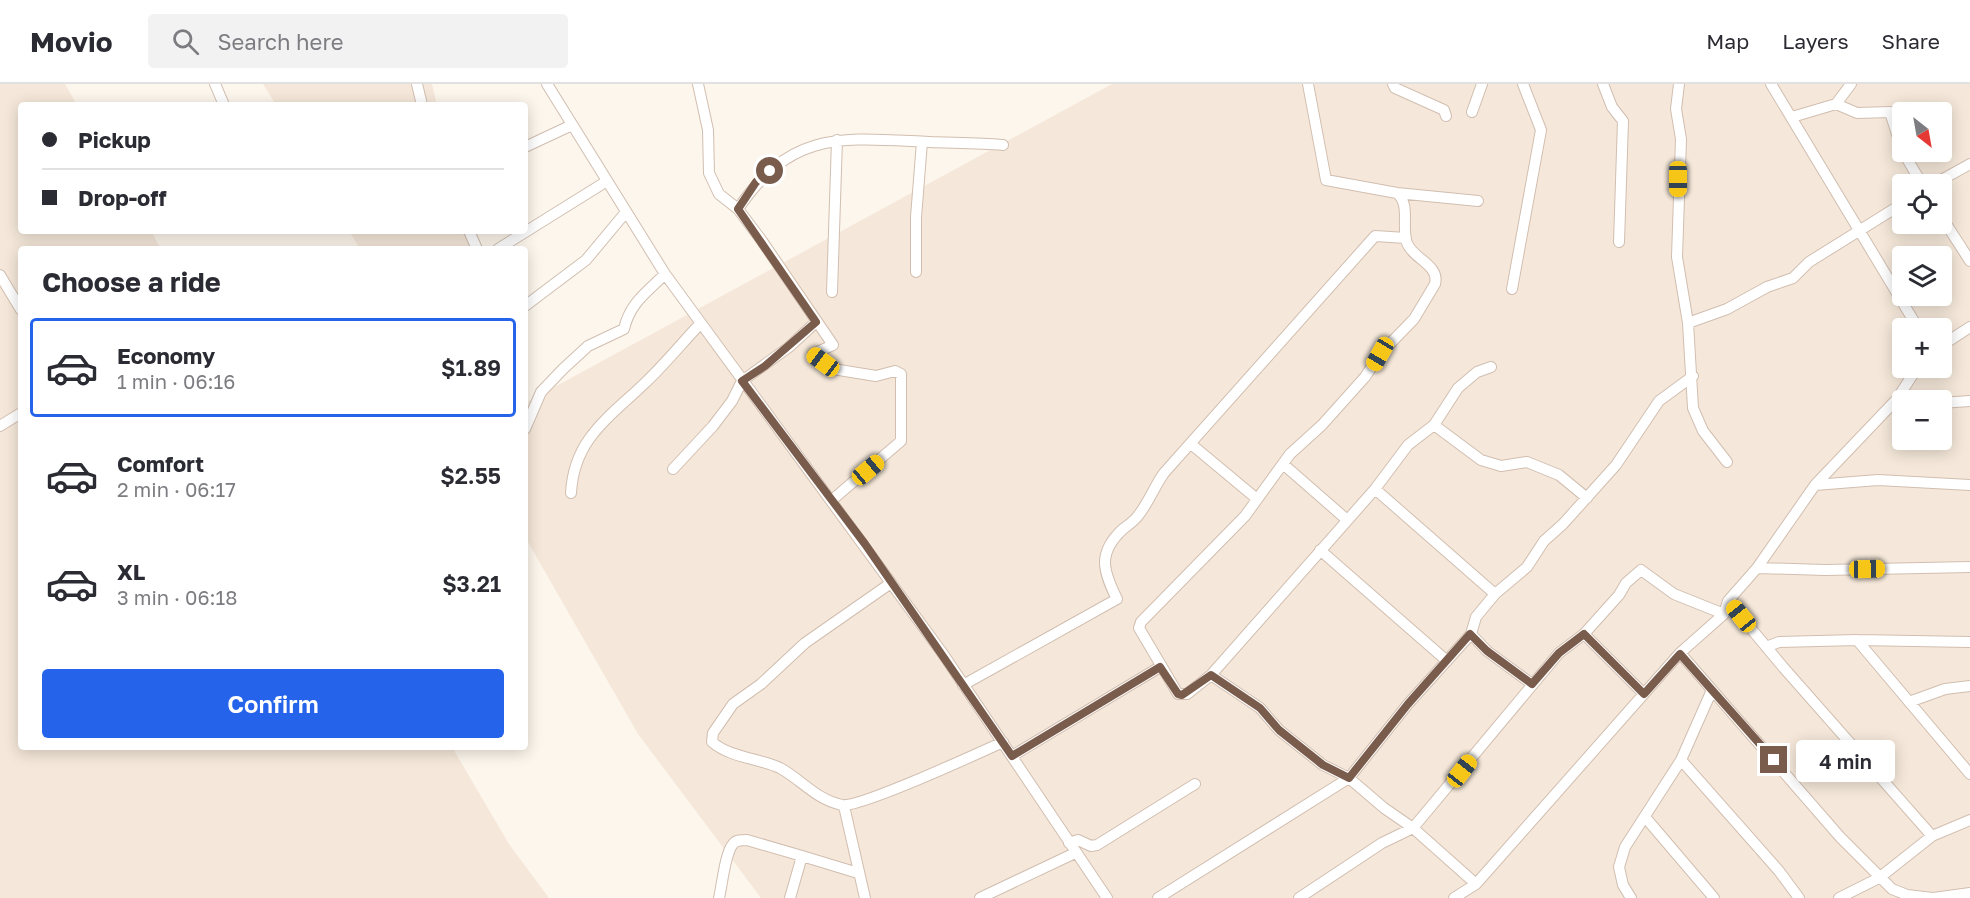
<!DOCTYPE html>
<meta charset="utf-8">
<style>
:root{--surface:#fff;--page:#f2f2f3;--text:#2b2b33;--muted:#7c7c81;--line:#e1e1e2;--accent:#2563eb}
body{margin:0;font-family:"Golos Text",sans-serif;background:var(--page);color:var(--text);height:100vh;display:flex;flex-direction:column;font-size:22px;white-space:nowrap}
*{box-sizing:border-box;margin:0}
p{font-size:20px;color:var(--muted)}
.icon{flex:none;width:33px;height:33px;fill:none;stroke:currentColor;stroke-width:2;stroke-linecap:round;stroke-linejoin:round}
.map{position:relative;flex:1;overflow:hidden}
.details{position:absolute;left:18px;top:162px;width:510px;height:504px;display:flex;flex-direction:column;background:var(--surface);border-radius:6px;box-shadow:0 3px 15px #0003}
.details>*{flex:none}
.banner{position:absolute;left:18px;top:18px;width:510px;height:132px;border-radius:6px;box-shadow:0 3px 15px #0003;display:grid;align-content:center;height:132px;padding:0 24px;background:var(--surface)}
.needle{width:39px;rotate:149deg}
.tools{position:absolute;left:1892px;top:18px;display:grid;gap:12px}
.tools a{display:grid;place-items:center;width:60px;height:60px;border-radius:6px;background:var(--surface);box-shadow:0 3px 15px #0003;font-size:30px}
.end{position:absolute;width:27px;height:27px;margin:-14px;border:8px solid #7a5c4d;background:#fff;box-shadow:0 0 0 3px #fff}
.from{border-radius:50%}
.bubble{position:absolute;height:42px;border-radius:6px;background:var(--surface);box-shadow:0 3px 15px #0003;font-size:20px;font-weight:600;line-height:42px;text-align:center}
.car{position:absolute;width:18px;height:36px;margin:-18px -9px;border-radius:8px;box-shadow:0 0 4px 2px #0007;background:linear-gradient(#f5c518 24%,#345 0 40%,#f5c518 0 76%,#345 0 86%,#f5c518 0)}
.banner b{display:flex;align-items:center;gap:21px;height:57px;font-size:22px}
.banner b+b{border-top:2px solid var(--line)}
.banner i{width:15px;height:15px;background:var(--text)}
ul{padding:0;list-style:none}
li{display:flex;align-items:center;gap:18px;height:99px;margin:0 12px 9px;padding:0 12px;border:3px solid transparent;border-radius:6px}
li div{flex:1}
li b{display:block;font-size:22px}
li em{font-style:normal;font-weight:600}
li.selected{border-color:var(--accent)}
li>.icon{width:54px;height:54px;stroke-width:1.5}
h2{padding:0 24px;font-size:27px;line-height:72px}
.action{display:flex;gap:12px;margin-top:auto;padding:12px 24px}
.action a{flex:1;height:69px;border-radius:6px;background:var(--accent);color:#fff;font-size:24px;font-weight:600;line-height:69px;text-align:center}
header{display:flex;align-items:center;gap:36px;box-sizing:border-box;height:84px;padding:0 30px;background:var(--surface);border-bottom:2px solid var(--line)}
header strong{font-size:28px}
nav{display:flex;gap:33px;margin-inline-start:auto;font-size:21px}
.search{width:420px;height:54px;background:var(--page);display:flex;align-items:center;gap:15px;box-sizing:border-box;padding:0 21px;border-radius:6px;color:var(--muted);font-size:22px}
.map>svg:first-child{display:block}
.residential{fill:#f5e8da;fill-rule:evenodd}
.lines{fill:none;stroke-linecap:round;stroke-linejoin:round}
.minor-casing{stroke:#d1beb0;stroke-width:12}
.minor{stroke:#fff;stroke-width:10}
.route{stroke:#7a5c4d;stroke-width:8}
</style>
<header>
<strong>Movio</strong>
<div class="search"><svg class="icon" aria-label="search" viewBox="0 0 24 24"><circle cx="10" cy="10" r="6"/><path d="M15 15l6 6"/></svg>Search here</div>
<nav><a>Map</a><a>Layers</a><a>Share</a></nav>
</header>
<div class="map">
<svg width="1970" height="814" viewBox="0 0 1970 814">
<rect width="100%" height="100%" fill="#fdf6ec"/>
<path class="residential" d="M0,0H65L77,21H21V147H151L161,165H21V663H452L509,760L549,814H0Z
M263,0H432L437,21H276Z
M1112,0H1970V814H761L638,650L525,453V319ZM1902,28H1941V68H1902ZM1902,100H1941V140H1902ZM1902,172H1941V212H1902ZM1902,244H1941V284H1902ZM1902,316H1941V356H1902Z
M349,147H472L477,165H360Z"/>
<g class="lines">
<g class="minor-casing">
<path id="minor" d="M215,0L224,21
M417,0L422,21
M547,0L665,190L943,570L1107,814
M698,0L708,46L709,89L719,110L738,125L762,157L833,261L813,270L833,285L876,292L895,287L901,290V357L832,416
M1308,0L1326,96L1397,109L1478,117
M1393,0L1395,4L1444,26L1446,32
M1603,0L1612,23L1623,37L1619,158
M1679,0L1676,25L1681,55L1677,173L1688,239L1693,324L1703,347L1727,378
M1771,0L1918,244
M1836,20L1857,29L1890,28L1902,66
M1472,28L1482,0
M1792,33L1836,20L1851,0
M525,63L572,41
M1903,68L1922,100
M1934,100L1970,80
M1397,109C1411,121 1401,143 1407,159C1413,175 1440,181 1435,200L1414,235L1380,270L1365,293L1322,341L1290,370L1245,432L1141,538L1139,544L1178,610H1187L1211,591L1375,405L1408,361L1434,341L1458,304L1477,288L1491,283
M738,125C792,45 842,54 929,58C953,59 978,59 1003,61
M1941,132L1970,177
M469,147L477,165
M498,165L607,97
M916,188V133L922,58
M0,191L21,226
M1512,205L1541,46L1523,0
M832,208L837,56
M525,222L586,176L626,128
M1688,239L1727,225L1767,203L1793,194L1809,178L1902,120
M1941,262L1970,243
M1941,319L1970,317
M1434,341L1481,376L1501,382L1527,378L1559,391L1587,414
M0,342L21,329
M525,345L541,308L563,285L588,262L624,245C630,219 646,209 665,190
M1191,360L1257,415
M1283,380L1346,435
M673,385L713,342L732,317L742,297L789,263L816,238
M1815,401L1878,396L1970,401
M1375,405L1495,510
M571,409C574,354 610,333 646,298C665,280 682,259 700,240
M1320,466L1447,577
M1757,484L1825,486L1970,483
M891,499L805,559L761,600L733,620L713,649L712,658C731,674 758,674 780,684C802,696 815,715 842,721C859,724 979,669 1003,658
M1728,517L1783,583L1932,752
M1471,550L1487,567L1532,600
M1584,550L1644,610
M1857,556L1970,690
M1766,563L1779,558L1857,556L1970,558
M1680,569L1840,753L1892,805L1907,811L1933,814L1970,809
M1211,591L1260,624L1279,646L1323,681L1349,694L1384,724L1413,744L1476,800
M963,601L1117,515C1103,487 1097,469 1123,445C1128,441 1133,438 1137,433C1148,420 1154,403 1164,389L1375,152L1406,154
M1909,618L1945,605L1970,602
M1012,672L1160,583
M1681,676L1779,787L1799,814
M844,722L865,814
M1645,733L1714,814
M1069,759L1078,756L1091,762L1097,761L1195,700
M719,814C722,802 725,769 733,760C736,756 742,756 747,756L802,772
M790,814L802,772L858,789
M980,814L1075,769
M1158,814L1349,694L1408,620L1471,550L1476,533L1495,510L1527,483L1544,457L1563,440L1616,381L1659,317L1693,292
M1299,814L1382,759L1413,744L1559,569L1584,550L1619,511L1626,499L1641,486L1674,510L1724,530
M1454,814L1476,800L1680,569L1724,530L1728,517L1757,484L1815,401L1897,315L1917,284
M1631,814L1623,801L1619,783L1625,763L1681,676L1712,606
M1839,814L1879,794L1932,752L1970,736"/>
</g>
<use href="#minor" class="minor"/>
</g>
<g class="lines">
<path class="route" d="M770,87L756,98L738,125L816,238L765,282L742,297L865,460L1012,672L1160,583L1178,610L1182,611L1211,591L1260,624L1279,646L1323,681L1349,694L1408,620L1470,550L1487,567L1532,600L1559,569L1584,550L1644,610L1680,570L1774,676"/>
</g>
</svg>
<div class="tools">
<a><svg class="needle" viewBox="-14 -14 28 28"><path d="M0-13l5 13h-10z" fill="#e53935"/><path d="M0 13l5-13h-10z" fill="#7c7c81"/></svg></a>
<a><svg class="icon" aria-label="locate" viewBox="0 0 24 24"><circle cx="12" cy="12" r="6"/><path d="M12 2v4M12 18v4M2 12h4M18 12h4"/></svg></a>
<a><svg class="icon" aria-label="layers" viewBox="0 0 24 24"><path d="M12 4l9 5-9 5-9-5zM3 14l9 5 9-5"/></svg></a>
<a>+</a>
<a>−</a>
</div>
<i class="end from" style="left:770px;top:87px"></i>
<i class="end" style="left:1774px;top:676px"></i>
<div class="bubble" style="left:1796px;top:656px;width:99px">4 min</div>
<i class="car" style="left:1678px;top:95px;rotate:180deg"></i>
<i class="car" style="left:1380px;top:270px;rotate:210deg"></i>
<i class="car" style="left:823px;top:278px;rotate:307deg"></i>
<i class="car" style="left:868px;top:386px;rotate:50deg"></i>
<i class="car" style="left:1867px;top:485px;rotate:89deg"></i>
<i class="car" style="left:1741px;top:532px;rotate:321deg"></i>
<i class="car" style="left:1462px;top:687px;rotate:38deg"></i>
<div class="banner">
<b><i class="from"></i>Pickup</b>
<b><i></i>Drop-off</b>
</div>
<section class="details">
<h2>Choose a ride</h2>
<ul>
<li class="selected"><svg class="icon" aria-label="car" viewBox="0 0 24 24"><path d="M5 17H2v-5l4-1 3-4h7l3 4 3 1v5h-3M9 17h6M6 11h13"/><circle cx="7" cy="17" r="2"/><circle cx="17" cy="17" r="2"/></svg><div><b>Economy</b><p>1 min · 06:16</p></div><em>$1.89</em></li>
<li><svg class="icon" aria-label="car" viewBox="0 0 24 24"><path d="M5 17H2v-5l4-1 3-4h7l3 4 3 1v5h-3M9 17h6M6 11h13"/><circle cx="7" cy="17" r="2"/><circle cx="17" cy="17" r="2"/></svg><div><b>Comfort</b><p>2 min · 06:17</p></div><em>$2.55</em></li>
<li><svg class="icon" aria-label="car" viewBox="0 0 24 24"><path d="M5 17H2v-5l4-1 3-4h7l3 4 3 1v5h-3M9 17h6M6 11h13"/><circle cx="7" cy="17" r="2"/><circle cx="17" cy="17" r="2"/></svg><div><b>XL</b><p>3 min · 06:18</p></div><em>$3.21</em></li>
</ul>
<div class="action"><a>Confirm</a></div>
</section>
</div>
